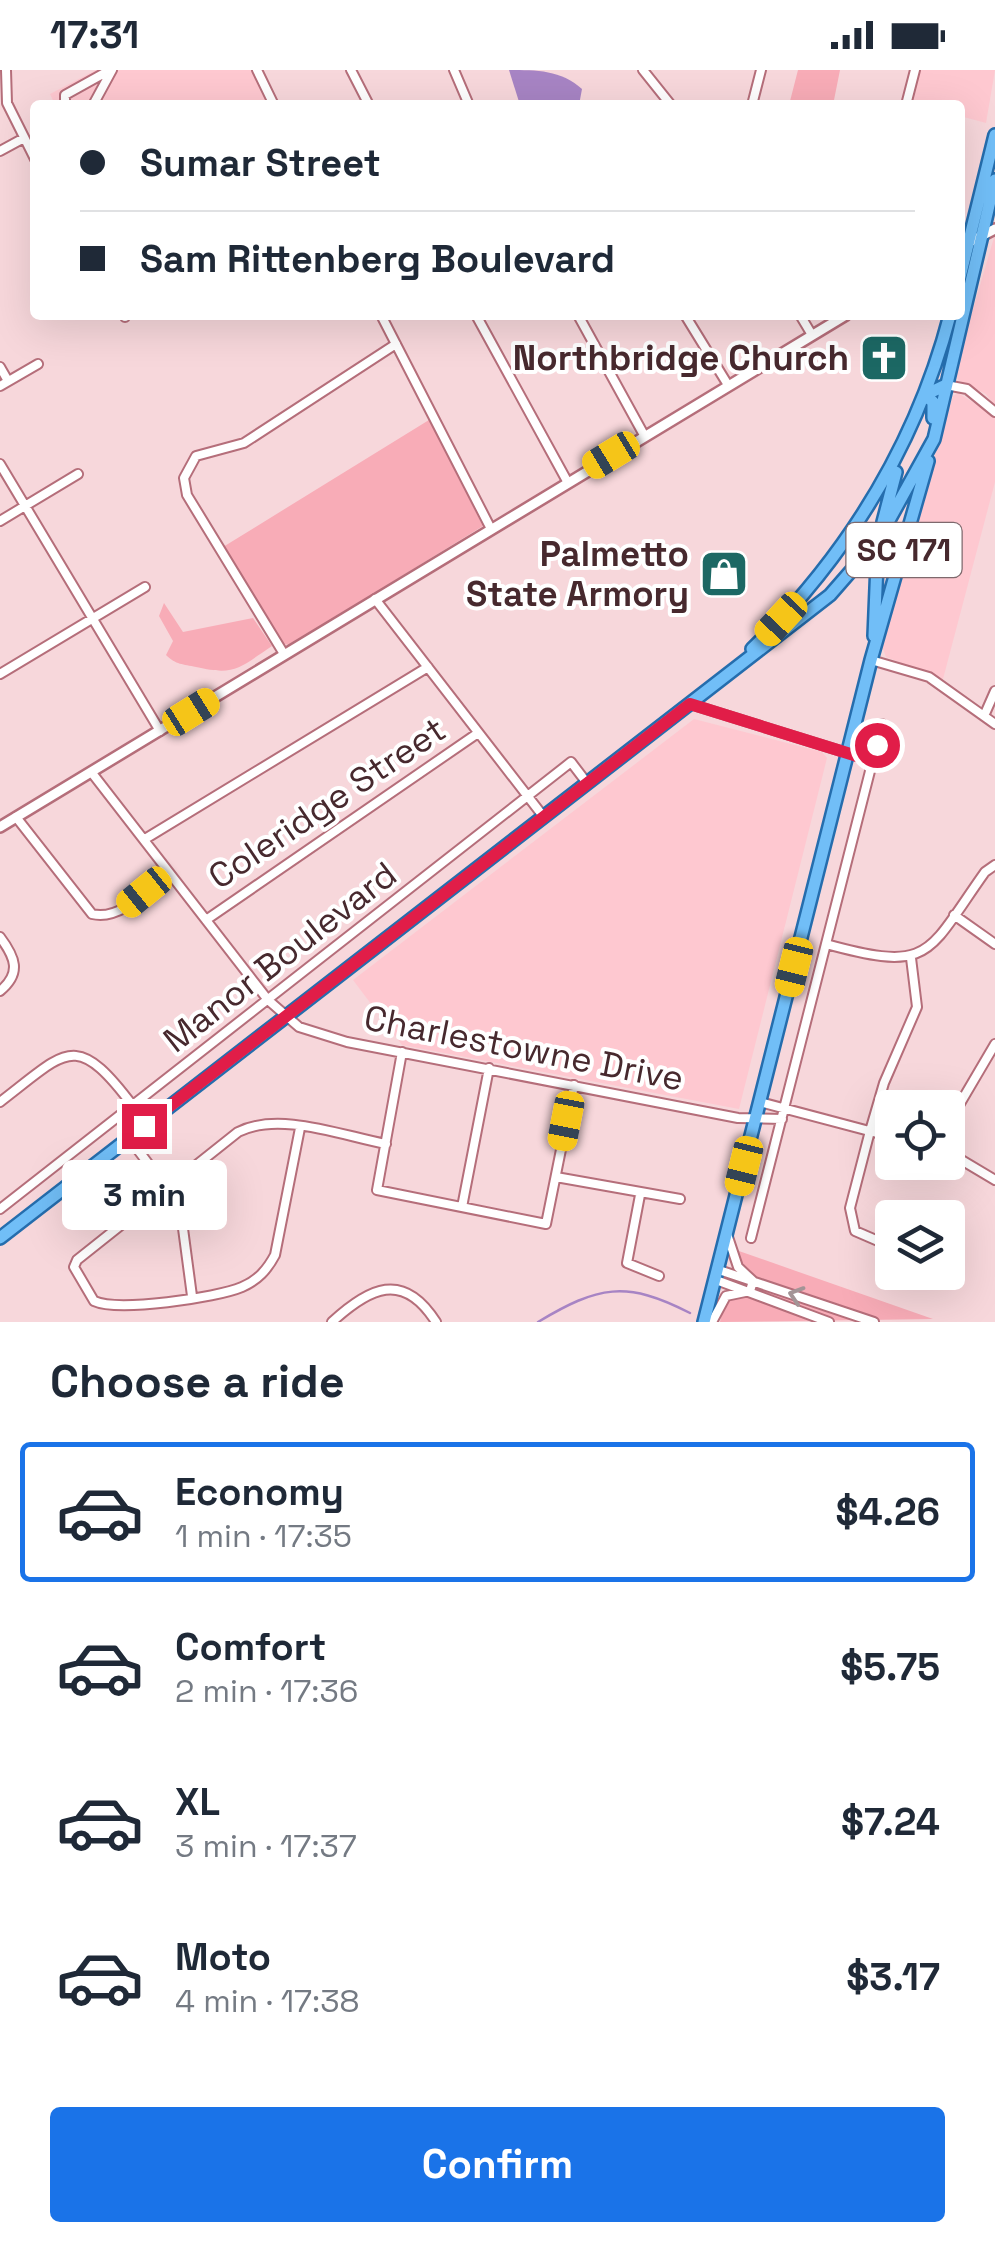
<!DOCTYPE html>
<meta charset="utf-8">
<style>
:root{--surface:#fff;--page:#f6f6f7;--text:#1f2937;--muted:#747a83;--line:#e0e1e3;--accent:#1a73e8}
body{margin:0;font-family:"Space Grotesk",sans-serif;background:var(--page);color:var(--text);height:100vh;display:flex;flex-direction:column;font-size:38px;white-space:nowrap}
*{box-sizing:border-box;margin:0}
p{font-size:32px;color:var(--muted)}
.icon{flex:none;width:55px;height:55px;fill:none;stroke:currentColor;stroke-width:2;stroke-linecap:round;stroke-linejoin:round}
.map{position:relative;height:1252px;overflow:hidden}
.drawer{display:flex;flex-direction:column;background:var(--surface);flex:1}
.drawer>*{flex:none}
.top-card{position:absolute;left:30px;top:30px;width:935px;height:220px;border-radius:10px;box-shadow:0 10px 40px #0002;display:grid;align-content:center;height:220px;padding:0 50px;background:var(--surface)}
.tools{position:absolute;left:875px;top:1020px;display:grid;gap:20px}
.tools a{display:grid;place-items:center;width:90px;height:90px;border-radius:10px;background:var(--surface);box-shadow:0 10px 40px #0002;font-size:50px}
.end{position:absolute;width:45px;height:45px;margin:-22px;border:12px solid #e11d48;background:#fff;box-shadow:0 0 0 5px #fff}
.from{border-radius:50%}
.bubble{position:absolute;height:70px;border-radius:10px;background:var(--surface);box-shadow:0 10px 40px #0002;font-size:32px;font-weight:700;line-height:70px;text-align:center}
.car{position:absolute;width:30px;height:60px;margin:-30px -15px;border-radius:12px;box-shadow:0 0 8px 2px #0007;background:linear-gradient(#f5c518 24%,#345 0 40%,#f5c518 0 76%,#345 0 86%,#f5c518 0)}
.top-card b{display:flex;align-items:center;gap:35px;height:95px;font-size:38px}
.top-card b+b{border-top:2px solid var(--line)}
.top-card i{width:25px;height:25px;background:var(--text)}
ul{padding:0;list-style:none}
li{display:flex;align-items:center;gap:30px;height:140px;margin:0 20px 15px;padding:0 30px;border:5px solid transparent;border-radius:10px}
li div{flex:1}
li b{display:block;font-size:38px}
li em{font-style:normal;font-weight:700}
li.selected{border-color:var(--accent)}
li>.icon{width:90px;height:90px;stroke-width:1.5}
h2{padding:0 50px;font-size:45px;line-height:120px}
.cta{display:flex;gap:20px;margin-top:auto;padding:20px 50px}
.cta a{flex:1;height:115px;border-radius:10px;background:var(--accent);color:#fff;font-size:40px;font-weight:700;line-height:115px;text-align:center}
.status{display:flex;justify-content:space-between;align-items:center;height:70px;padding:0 50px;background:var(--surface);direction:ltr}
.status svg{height:28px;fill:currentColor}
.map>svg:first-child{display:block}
.built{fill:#fec8d0}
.green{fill:#f8acb7}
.water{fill:#a784c4}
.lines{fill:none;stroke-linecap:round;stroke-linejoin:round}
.stream{stroke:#a784c4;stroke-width:2.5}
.minor-casing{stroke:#b56e7a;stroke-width:12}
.tertiary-casing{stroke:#b56e7a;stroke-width:14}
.primary-casing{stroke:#256dad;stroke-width:16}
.minor{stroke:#fff;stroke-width:8}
.tertiary{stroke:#fff;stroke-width:9}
.primary{stroke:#71bef7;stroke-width:11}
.oneway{stroke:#a39496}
.route{stroke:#e11d48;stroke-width:12}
.labels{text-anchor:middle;stroke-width:8;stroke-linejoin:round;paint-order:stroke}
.shield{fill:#fff;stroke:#7e696d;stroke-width:2.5}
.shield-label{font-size:32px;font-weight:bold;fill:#47292e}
.poi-label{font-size:35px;font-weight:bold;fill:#47292e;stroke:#fff;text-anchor:end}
.street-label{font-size:35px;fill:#47292e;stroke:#fff}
</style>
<div class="status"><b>17:31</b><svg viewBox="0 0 49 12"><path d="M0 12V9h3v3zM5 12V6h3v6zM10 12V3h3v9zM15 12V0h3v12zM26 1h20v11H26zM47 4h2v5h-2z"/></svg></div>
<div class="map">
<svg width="995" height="1252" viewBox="0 0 995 1252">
<rect width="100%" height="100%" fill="#f7d7db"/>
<path class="built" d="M96,0H252L270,35H55L50,24Z
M920,0H995L986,53L960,46V35L912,32Z
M995,164V336L986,324L958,310L955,301Z
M958,323L995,346V412L943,609L886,587L882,576L926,415L953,326Z
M694,649L822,682L827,688L739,1039L402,975L353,910Z"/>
<path class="green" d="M798,0H840L833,35H789Z
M429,350L483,456L290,575L282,574L223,477Z
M164,533L183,562L253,548L272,576C239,598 235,606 196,597C183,594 176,595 166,585L173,571L159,546Z
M736,1180L933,1249L720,1252Z"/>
<path class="water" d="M509,0C537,0 561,0 582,19L579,35H520Z"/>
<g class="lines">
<path class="stream" d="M538,1252C598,1216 626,1210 690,1243"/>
<g class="minor-casing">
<path id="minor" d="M6,0L7,33L35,89
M257,0L274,35
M351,0L369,35
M454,0L469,35
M643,0L671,35
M65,35V25L110,0
M93,35L112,0
M752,35L761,0
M906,35L915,0
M0,81L24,68
M381,245L490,457
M476,245L567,411
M578,245L644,365
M685,245L728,315
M800,245L812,265
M125,247V245
M0,297L8,311
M946,315L967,319L995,342
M0,316L38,294
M0,394L160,661
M0,451L78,404
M375,529L543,746
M284,584L187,425L184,408L196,386L244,373L396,274
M871,590L929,607L995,654
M0,604L145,517
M690,634L873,691
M984,646L995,621
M92,703L268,930L299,957L347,972L738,1048L782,1049
M16,747L92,844C121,851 147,820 169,803
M145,769L428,597
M954,845L995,874
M206,850L478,663
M0,867C15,887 22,903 0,921
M826,874C932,903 926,885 985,802L995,795
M402,982L377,1120L546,1154L574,1015
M0,1032C67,981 75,959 133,1036
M760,1032L892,1067
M948,1054L995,974
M300,1058L275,1185C267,1200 258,1210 242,1217C216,1228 118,1242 94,1231L74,1197L77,1190L238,1062C279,1041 343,1066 386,1074
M129,1068L180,1136L192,1226
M948,1082L995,1110
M556,1107L680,1129
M640,1125L627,1193L659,1206
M462,1137L489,998
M0,1139L571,692L587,713
M751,1168L882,654
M892,1177L855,1161L850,1138L870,1061L884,1013L917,937L911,888
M719,1200L874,1252
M716,1210L829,1252
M332,1252C369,1218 403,1200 436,1252
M712,1252L726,1226L750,1221L753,1211L738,1197L727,1164"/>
</g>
<g class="tertiary-casing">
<path id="tertiary" d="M960,177L995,159
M0,757L846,245"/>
</g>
<g class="primary-casing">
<path id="primary" d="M960,207L995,65
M933,348V332L925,325L946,315
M883,452L896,402
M874,566L878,470
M752,579C848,485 916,375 950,245
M0,1168L830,525L878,470L934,369L995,110
M704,1252L871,590L928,391"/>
</g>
<use href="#minor" class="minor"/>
<use href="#tertiary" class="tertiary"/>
<use href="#primary" class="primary"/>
</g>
<defs><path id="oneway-chevron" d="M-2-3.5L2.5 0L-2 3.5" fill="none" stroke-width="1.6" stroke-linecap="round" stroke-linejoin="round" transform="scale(2.5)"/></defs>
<use class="oneway" href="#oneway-chevron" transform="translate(796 1225) rotate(-162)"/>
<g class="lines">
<path class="route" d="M144,1056L690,634L873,691L877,675"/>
</g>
<defs>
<g id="church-square" transform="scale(2.5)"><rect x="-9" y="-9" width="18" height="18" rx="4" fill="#1c6864" stroke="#fff"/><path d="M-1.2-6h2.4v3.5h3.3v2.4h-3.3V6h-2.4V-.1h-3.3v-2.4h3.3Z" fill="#fff"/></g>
<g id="shop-square" transform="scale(2.5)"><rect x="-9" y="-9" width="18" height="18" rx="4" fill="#1c6864" stroke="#fff"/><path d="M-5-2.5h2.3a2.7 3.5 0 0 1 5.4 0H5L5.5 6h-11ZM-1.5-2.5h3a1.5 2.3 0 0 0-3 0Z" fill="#fff"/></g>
</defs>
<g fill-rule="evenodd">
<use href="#church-square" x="884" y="288"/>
<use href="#shop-square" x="724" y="504"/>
</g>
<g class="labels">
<rect class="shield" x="846.5" y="453" width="115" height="54" rx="8"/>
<g class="shield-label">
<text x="904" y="491">SC 171</text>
</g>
<g class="poi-label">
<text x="849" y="300">Northbridge Church</text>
<text x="689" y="496">Palmetto<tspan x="689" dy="40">State Armory</tspan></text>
</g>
<g class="street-label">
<text transform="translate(327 733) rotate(-34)" y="12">Coleridge Street</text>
<text transform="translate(280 887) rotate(-38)" y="12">Manor Boulevard</text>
<text transform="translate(524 978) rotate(11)" y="12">Charlestowne Drive</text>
</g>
</g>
</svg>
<div class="tools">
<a><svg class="icon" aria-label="locate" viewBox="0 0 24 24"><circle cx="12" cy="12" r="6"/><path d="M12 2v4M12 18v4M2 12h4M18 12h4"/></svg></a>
<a><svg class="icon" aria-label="layers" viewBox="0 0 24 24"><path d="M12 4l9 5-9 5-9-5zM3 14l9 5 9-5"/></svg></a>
</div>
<i class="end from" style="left:877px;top:675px"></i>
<i class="end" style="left:144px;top:1056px"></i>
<div class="bubble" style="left:62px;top:1090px;width:165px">3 min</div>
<i class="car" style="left:611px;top:385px;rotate:239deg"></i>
<i class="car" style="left:781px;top:549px;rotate:223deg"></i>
<i class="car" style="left:191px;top:642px;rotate:58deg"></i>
<i class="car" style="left:144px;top:822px;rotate:231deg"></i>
<i class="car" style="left:794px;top:897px;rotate:194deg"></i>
<i class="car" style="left:566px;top:1051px;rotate:191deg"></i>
<i class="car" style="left:744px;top:1096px;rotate:194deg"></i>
<div class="top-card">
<b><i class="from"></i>Sumar Street</b>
<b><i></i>Sam Rittenberg Boulevard</b>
</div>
</div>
<section class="drawer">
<h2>Choose a ride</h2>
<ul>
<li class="selected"><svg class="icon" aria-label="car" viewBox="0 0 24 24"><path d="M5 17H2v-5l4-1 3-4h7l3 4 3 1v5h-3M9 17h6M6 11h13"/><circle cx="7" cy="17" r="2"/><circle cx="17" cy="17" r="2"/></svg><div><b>Economy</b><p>1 min · 17:35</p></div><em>$4.26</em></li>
<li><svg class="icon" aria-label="car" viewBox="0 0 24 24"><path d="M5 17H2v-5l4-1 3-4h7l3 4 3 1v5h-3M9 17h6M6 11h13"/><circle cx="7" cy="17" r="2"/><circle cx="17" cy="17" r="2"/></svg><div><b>Comfort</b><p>2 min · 17:36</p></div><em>$5.75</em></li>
<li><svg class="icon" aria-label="car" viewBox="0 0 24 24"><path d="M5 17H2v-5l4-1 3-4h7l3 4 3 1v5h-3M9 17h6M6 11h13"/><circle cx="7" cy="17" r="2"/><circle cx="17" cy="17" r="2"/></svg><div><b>XL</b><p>3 min · 17:37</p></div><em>$7.24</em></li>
<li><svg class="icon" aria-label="car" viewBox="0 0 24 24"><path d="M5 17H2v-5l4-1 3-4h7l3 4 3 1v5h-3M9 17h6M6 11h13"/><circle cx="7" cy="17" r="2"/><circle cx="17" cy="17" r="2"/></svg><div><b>Moto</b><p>4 min · 17:38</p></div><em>$3.17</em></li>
</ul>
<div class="cta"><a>Confirm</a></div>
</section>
